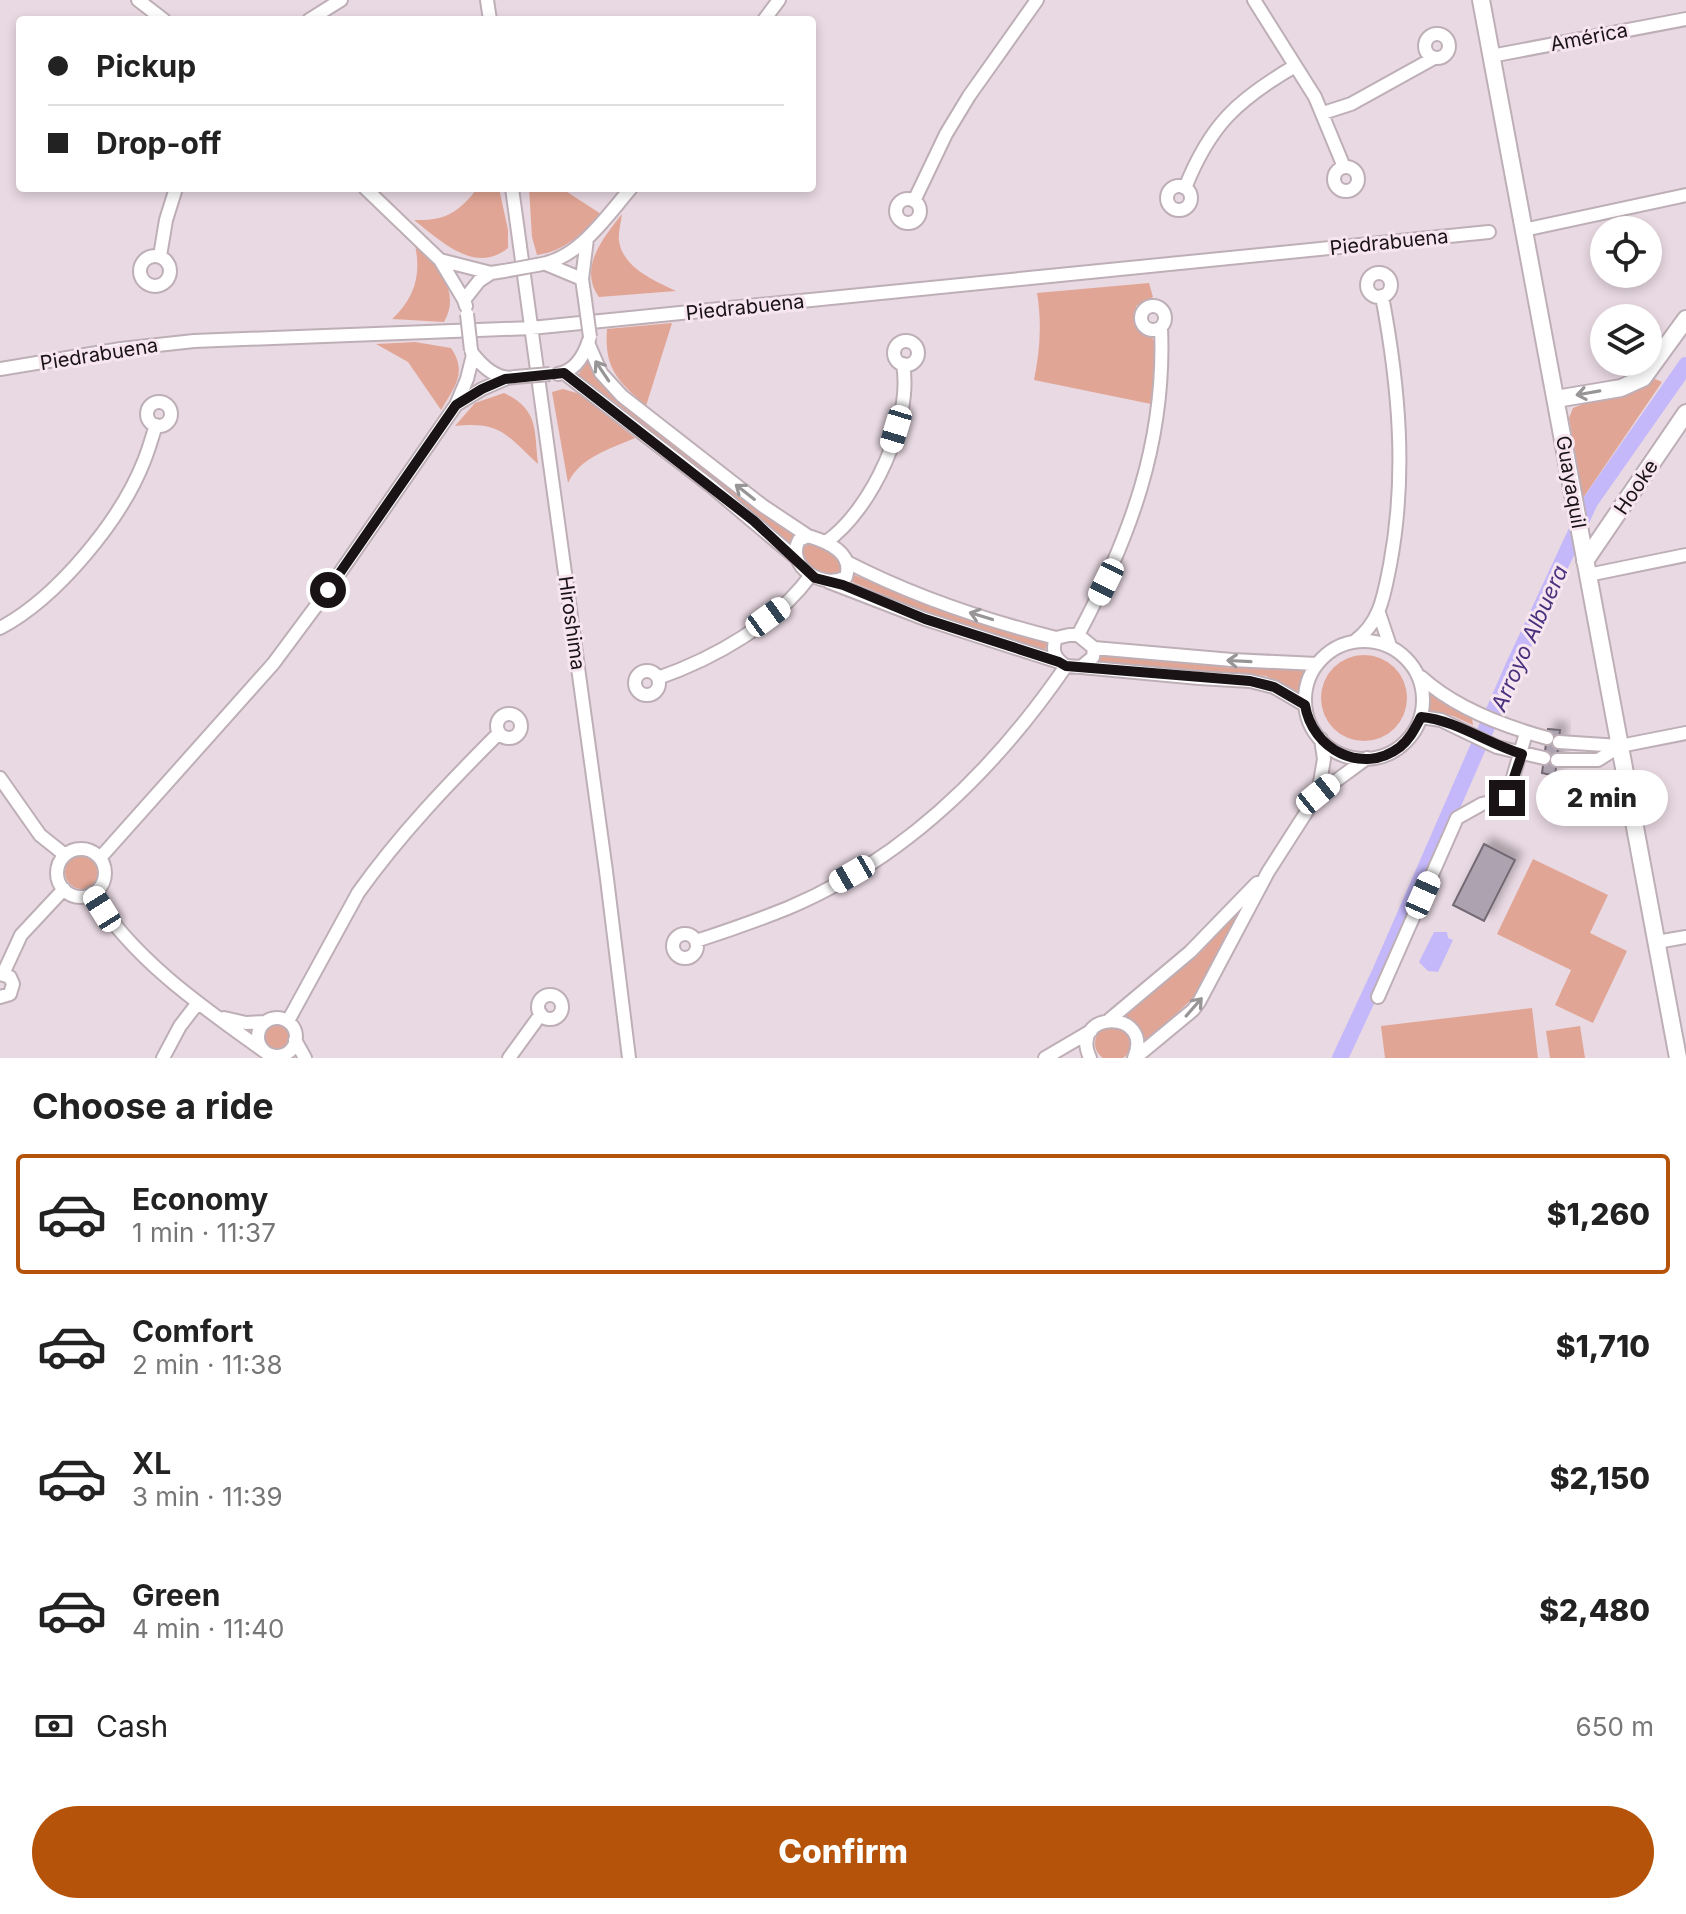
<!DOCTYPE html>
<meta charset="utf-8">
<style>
:root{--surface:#fff;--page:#f2f2f2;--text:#222;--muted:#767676;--line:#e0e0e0;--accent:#b45309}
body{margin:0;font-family:Inter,sans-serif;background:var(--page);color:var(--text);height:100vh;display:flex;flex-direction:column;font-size:30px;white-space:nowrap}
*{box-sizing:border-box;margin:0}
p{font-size:26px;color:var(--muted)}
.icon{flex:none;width:44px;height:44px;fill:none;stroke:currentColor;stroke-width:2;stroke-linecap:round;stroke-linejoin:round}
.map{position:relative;height:1058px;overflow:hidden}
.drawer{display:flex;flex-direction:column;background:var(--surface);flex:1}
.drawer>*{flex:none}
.guide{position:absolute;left:16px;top:16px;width:800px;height:176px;border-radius:8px;box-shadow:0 4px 12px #0003;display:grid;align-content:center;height:176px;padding:0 32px;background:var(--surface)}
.controls{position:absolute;left:1590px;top:216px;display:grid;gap:16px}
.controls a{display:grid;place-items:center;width:72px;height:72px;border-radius:50%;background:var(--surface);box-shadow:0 4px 12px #0003;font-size:40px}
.end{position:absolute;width:36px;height:36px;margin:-18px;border:10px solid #191316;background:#fff;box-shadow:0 0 0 4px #fff}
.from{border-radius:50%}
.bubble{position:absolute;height:56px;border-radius:28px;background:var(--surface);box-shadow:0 4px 12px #0003;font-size:26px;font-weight:800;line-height:56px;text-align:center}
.car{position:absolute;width:24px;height:48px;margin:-24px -12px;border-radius:10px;box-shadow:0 0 6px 2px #0007;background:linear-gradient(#fff 24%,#345 0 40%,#fff 0 76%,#345 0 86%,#fff 0)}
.guide b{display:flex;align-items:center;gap:28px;height:76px;font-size:30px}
.guide b+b{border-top:2px solid var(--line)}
.guide i{width:20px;height:20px;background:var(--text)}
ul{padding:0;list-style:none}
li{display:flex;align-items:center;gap:24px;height:120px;margin:0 16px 12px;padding:0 16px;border:4px solid transparent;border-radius:8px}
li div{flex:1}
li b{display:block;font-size:30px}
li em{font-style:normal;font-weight:800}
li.on{border-color:var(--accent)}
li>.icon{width:72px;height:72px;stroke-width:1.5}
h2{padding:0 32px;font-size:36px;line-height:96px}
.pay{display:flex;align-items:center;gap:20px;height:88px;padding:0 32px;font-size:30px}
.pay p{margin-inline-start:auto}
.primary-button{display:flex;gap:16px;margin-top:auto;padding:16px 32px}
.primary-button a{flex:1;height:92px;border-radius:48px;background:var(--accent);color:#fff;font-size:32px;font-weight:800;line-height:92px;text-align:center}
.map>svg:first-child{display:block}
.green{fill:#e1a595}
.water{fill:#c4b8fa}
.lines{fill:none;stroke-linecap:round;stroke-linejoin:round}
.canal{stroke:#c4b8fa;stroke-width:16}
.building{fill:#ada3b0;stroke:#726974;stroke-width:2;filter:url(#shadow)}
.minor-casing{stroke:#beafb7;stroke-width:16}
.tertiary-casing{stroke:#beafb7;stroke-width:20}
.minor{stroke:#fff;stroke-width:12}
.tertiary{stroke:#fff;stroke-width:16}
.minor-bridge-casing{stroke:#beafb7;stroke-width:16;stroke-linecap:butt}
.minor-bridge{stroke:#fff;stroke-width:12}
.oneway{stroke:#989596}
.route{stroke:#191316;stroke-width:10}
.labels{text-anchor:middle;stroke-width:6;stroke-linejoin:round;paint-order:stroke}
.street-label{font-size:20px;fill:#191316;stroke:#f7e6ef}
.water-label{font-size:22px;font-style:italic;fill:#48327e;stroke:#f7e6ef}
</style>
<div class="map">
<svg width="1686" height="1058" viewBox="0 0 1686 1058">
<defs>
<filter id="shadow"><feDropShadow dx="7" dy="-7" stdDeviation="4" flood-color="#0004"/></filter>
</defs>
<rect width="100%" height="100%" fill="#e9d9e2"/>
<path class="green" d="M478,188H499L508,230V248C475,275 441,241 414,220C447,221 458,212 478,188Z
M529,188H561L601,214C582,234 565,251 537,255L532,237Z
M622,214C621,222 618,233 619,241C623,268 655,281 676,291L599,297C578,268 603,238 622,214Z
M414,241C436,263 462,291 444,322L392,319C416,297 422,272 414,241Z
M1149,283L1153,297L1136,306V327L1152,337L1156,345V405L1034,380C1040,351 1042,322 1037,293Z
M672,323L646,406C618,381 604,369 607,329Z
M415,342L451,348C468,373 454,387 441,410L408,362L376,344Z
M589,360L618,399L797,535L790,543L616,403L577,376Z
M1655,379L1662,382L1583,498L1569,418L1573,408L1583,404L1633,393Z
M563,389L580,394L635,438C610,449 580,457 568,483L552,392Z
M504,393C539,410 534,429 538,464C507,435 500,421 455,426L475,403Z
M810,543C824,545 858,566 833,577C819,572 808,569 802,555L804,547Z
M852,574L939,610L1047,643L1045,650L937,617L848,580Z
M1098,655L1234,668H1310L1304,680L1302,696L1266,676L1096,662Z
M1321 698a43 43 0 1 1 86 0a43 43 0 1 1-86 0Z
M1430,689L1444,703L1472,718L1473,725L1453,716L1430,711Z
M65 872a17 17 0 1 1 34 0a17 17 0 1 1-34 0Z
M1533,859L1608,895L1590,933L1627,951L1593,1023L1555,1005L1571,970L1497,934Z
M1248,901L1192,999L1142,1046L1144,1039L1136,1025L1122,1016L1197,956Z
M1532,1008L1538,1058H1385L1381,1026Z
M264 1036a13 13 0 1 1 26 0a13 13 0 1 1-26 0Z
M1095 1043a18 18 0 1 1 36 0a18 18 0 1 1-36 0Z
M1580,1026L1585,1058H1550L1546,1031Z"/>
<path class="water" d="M1434,932H1447L1448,938L1453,940L1438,972L1428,971L1419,962Z"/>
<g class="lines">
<path class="canal" d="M1340,1058L1380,972L1513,667L1590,502L1686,365"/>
</g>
<path class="building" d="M1548,729L1560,730L1555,776L1542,773Z
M1484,844L1515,860L1484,921L1453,905Z"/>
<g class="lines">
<g class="minor-casing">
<path id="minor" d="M138,0L164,20
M487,0L490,20
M1254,0L1315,97L1344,167
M309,20L341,0
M764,20L779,0
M1425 46a12 12 0 1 1 24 0a12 12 0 1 1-24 0Z
M1491,56L1686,19
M1323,113L1351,104L1434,58
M1334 179a12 12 0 1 1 24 0a12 12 0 1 1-24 0Z
M1167 198a12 12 0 1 1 24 0a12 12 0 1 1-24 0Z
M365,188L440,260
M512,188L606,871L629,1058
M1185,188C1210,125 1237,100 1295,66
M896 211a12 12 0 1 1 24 0a12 12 0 1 1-24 0Z
M914,201L946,134L969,96L1037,0
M1524,230L1686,195
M140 271a15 15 0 1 1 30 0a15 15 0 1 1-30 0Z
M160,256L166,220L176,188
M546,264L582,279L585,300
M537,265C578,260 606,217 631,188
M1367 285a12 12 0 1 1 24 0a12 12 0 1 1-24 0Z
M582,279L587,239
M464,300L440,260L491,273L504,271
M466,306L464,300L479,281L491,273
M1141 318a12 12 0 1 1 24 0a12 12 0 1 1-24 0Z
M894 353a12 12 0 1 1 24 0a12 12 0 1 1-24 0Z
M588,343L601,373L622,396L763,506L808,536
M472,353C482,366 497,381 515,377
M0,369L121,349L194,341L531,328L1489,232
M564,373L712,487L795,557
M558,374C575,371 584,356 589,340
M147 414a12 12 0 1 1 24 0a12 12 0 1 1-24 0Z
M456,405L482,389L505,379
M808,536C828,542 854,553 846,577C823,590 785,566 799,540Z
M826,542C872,510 913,420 903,364
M847,562C913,596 984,620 1056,638
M1588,575L1686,555
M829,582L925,619L1059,662
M1379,613L1390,646
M0,628C57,598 121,520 144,461C149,449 152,437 156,425
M1069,635H1078L1094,648L1093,657L1081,667L1066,666C1055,659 1051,651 1056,638Z
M1078,635C1131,536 1166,440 1161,327
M1305 700a59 59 0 1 1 118 0a59 59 0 1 1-118 0Z
M1355,641C1381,622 1384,594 1390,565C1407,475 1399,386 1382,296
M1094,648L1232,660L1317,664
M1081,667L1199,678L1250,681L1274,687L1305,705
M635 683a12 12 0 1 1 24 0a12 12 0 1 1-24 0Z
M1421,677C1455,708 1503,726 1547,738
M658,678C715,658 775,624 811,575
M497 726a12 12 0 1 1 24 0a12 12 0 1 1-24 0Z
M1421,717L1441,720L1497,747L1544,758
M1559,742L1620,746L1686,733
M1557,760H1598L1620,746
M0,778L40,835L65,855
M1318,794L1324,759L1321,739
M57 873a24 24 0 1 1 48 0a24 24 0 1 1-48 0Z
M100,858L273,664L328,590L456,405L467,379L473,355
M92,893C134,960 201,1006 264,1051
M673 946a12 12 0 1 1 24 0a12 12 0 1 1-24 0Z
M696,941C727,931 758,920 788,908C904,859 996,768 1066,666
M1657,942L1686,937
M0,974L10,977L13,984L10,994L0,997
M3,974L21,935L64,889
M538 1007a12 12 0 1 1 24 0a12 12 0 1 1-24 0Z
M1378,997L1457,818L1482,804L1507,798L1526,733
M224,1018L246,1023L265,1022
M258 1037a19 19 0 1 1 38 0a19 19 0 1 1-38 0Z
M1109,1020L1190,952L1257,883
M288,1021L358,893C400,834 449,783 499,733
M295,1040L305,1058
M163,1058L180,1026L197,1004
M509,1058L541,1014
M1045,1058L1091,1031
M1090,1058C1068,1009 1155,1009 1134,1058
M1135,1058L1193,1010L1199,1002L1268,872L1318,794L1367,758"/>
</g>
<g class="tertiary-casing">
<path id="tertiary" d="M1481,0L1678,1058
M1556,399L1621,388L1643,378L1686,319
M1585,561L1686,413"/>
</g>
<use href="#minor" class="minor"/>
<use href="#tertiary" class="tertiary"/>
<g class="minor-bridge-casing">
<path id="minor-bridge" d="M504,271L537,265
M585,300L590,337
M467,314L471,350
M515,377L550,374"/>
</g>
<use href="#minor-bridge" class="minor-bridge"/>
</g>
<defs><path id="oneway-shaft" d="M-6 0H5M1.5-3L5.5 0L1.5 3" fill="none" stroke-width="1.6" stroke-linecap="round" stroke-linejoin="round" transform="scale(2)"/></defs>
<g class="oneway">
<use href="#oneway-shaft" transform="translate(602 371) rotate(-124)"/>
<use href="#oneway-shaft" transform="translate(1588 393) rotate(170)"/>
<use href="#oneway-shaft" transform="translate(745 492) rotate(-142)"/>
<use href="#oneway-shaft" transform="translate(981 616) rotate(-163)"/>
<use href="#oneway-shaft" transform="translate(1239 661) rotate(-177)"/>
<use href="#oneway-shaft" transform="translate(1194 1007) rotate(-49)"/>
</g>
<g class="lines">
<path class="route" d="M328,590L456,405L482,389L505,379L564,373L754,521L815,578L843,585L925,619L1059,662L1066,666L1250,681L1274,687L1305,705C1312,749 1362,776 1400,747C1410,739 1415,728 1421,717C1456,720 1488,744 1522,754L1507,798"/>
</g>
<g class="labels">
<g class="street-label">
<text transform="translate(1589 37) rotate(-11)" y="7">América</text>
<text transform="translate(1389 242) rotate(-6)" y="7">Piedrabuena</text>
<text transform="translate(745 307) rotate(-6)" y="7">Piedrabuena</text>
<text transform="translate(99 354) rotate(-9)" y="7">Piedrabuena</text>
<text transform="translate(1571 482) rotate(80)" y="7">Guayaquil</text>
<text transform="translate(1636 487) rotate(-56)" y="7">Hooke</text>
<text transform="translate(572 623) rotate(82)" y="7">Hiroshima</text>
</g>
<g class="water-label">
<text transform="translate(1529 638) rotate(-66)" y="8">Arroyo Albuera</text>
</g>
</g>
</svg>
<div class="controls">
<a><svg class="icon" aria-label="locate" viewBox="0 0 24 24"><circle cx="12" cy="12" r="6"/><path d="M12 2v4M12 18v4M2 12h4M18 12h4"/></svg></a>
<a><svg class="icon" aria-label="layers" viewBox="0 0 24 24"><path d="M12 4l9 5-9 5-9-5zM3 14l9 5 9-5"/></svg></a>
</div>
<i class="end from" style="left:328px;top:590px"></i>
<i class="end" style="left:1507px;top:798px"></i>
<div class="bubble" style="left:1536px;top:770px;width:132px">2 min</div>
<i class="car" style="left:896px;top:429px;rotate:197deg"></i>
<i class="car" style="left:1106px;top:582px;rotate:206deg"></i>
<i class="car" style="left:768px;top:617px;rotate:54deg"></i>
<i class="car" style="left:1318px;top:794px;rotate:51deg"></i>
<i class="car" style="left:852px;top:874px;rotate:240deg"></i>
<i class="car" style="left:1423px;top:895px;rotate:24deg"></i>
<i class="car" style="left:102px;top:909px;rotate:328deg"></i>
<div class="guide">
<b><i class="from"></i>Pickup</b>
<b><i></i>Drop-off</b>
</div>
</div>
<section class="drawer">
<h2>Choose a ride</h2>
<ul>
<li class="on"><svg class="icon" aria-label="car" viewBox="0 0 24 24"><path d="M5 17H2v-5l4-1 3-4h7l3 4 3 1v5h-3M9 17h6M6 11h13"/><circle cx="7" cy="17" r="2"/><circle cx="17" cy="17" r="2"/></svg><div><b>Economy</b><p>1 min · 11:37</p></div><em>$1,260</em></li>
<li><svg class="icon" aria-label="car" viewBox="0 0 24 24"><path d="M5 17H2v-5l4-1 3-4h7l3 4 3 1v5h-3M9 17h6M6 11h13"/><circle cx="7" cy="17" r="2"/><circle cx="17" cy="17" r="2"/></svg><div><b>Comfort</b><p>2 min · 11:38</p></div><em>$1,710</em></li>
<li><svg class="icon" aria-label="car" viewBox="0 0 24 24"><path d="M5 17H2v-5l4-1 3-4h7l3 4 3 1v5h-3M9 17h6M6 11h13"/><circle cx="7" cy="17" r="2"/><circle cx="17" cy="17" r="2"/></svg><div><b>XL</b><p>3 min · 11:39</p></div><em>$2,150</em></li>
<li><svg class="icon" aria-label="car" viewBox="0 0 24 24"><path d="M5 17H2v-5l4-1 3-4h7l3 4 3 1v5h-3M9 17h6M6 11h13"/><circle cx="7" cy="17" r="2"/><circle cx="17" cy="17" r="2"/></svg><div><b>Green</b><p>4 min · 11:40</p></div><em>$2,480</em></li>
</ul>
<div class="pay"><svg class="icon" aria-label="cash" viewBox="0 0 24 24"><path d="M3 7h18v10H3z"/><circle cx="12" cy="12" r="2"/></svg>Cash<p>650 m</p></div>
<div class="primary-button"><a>Confirm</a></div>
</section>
